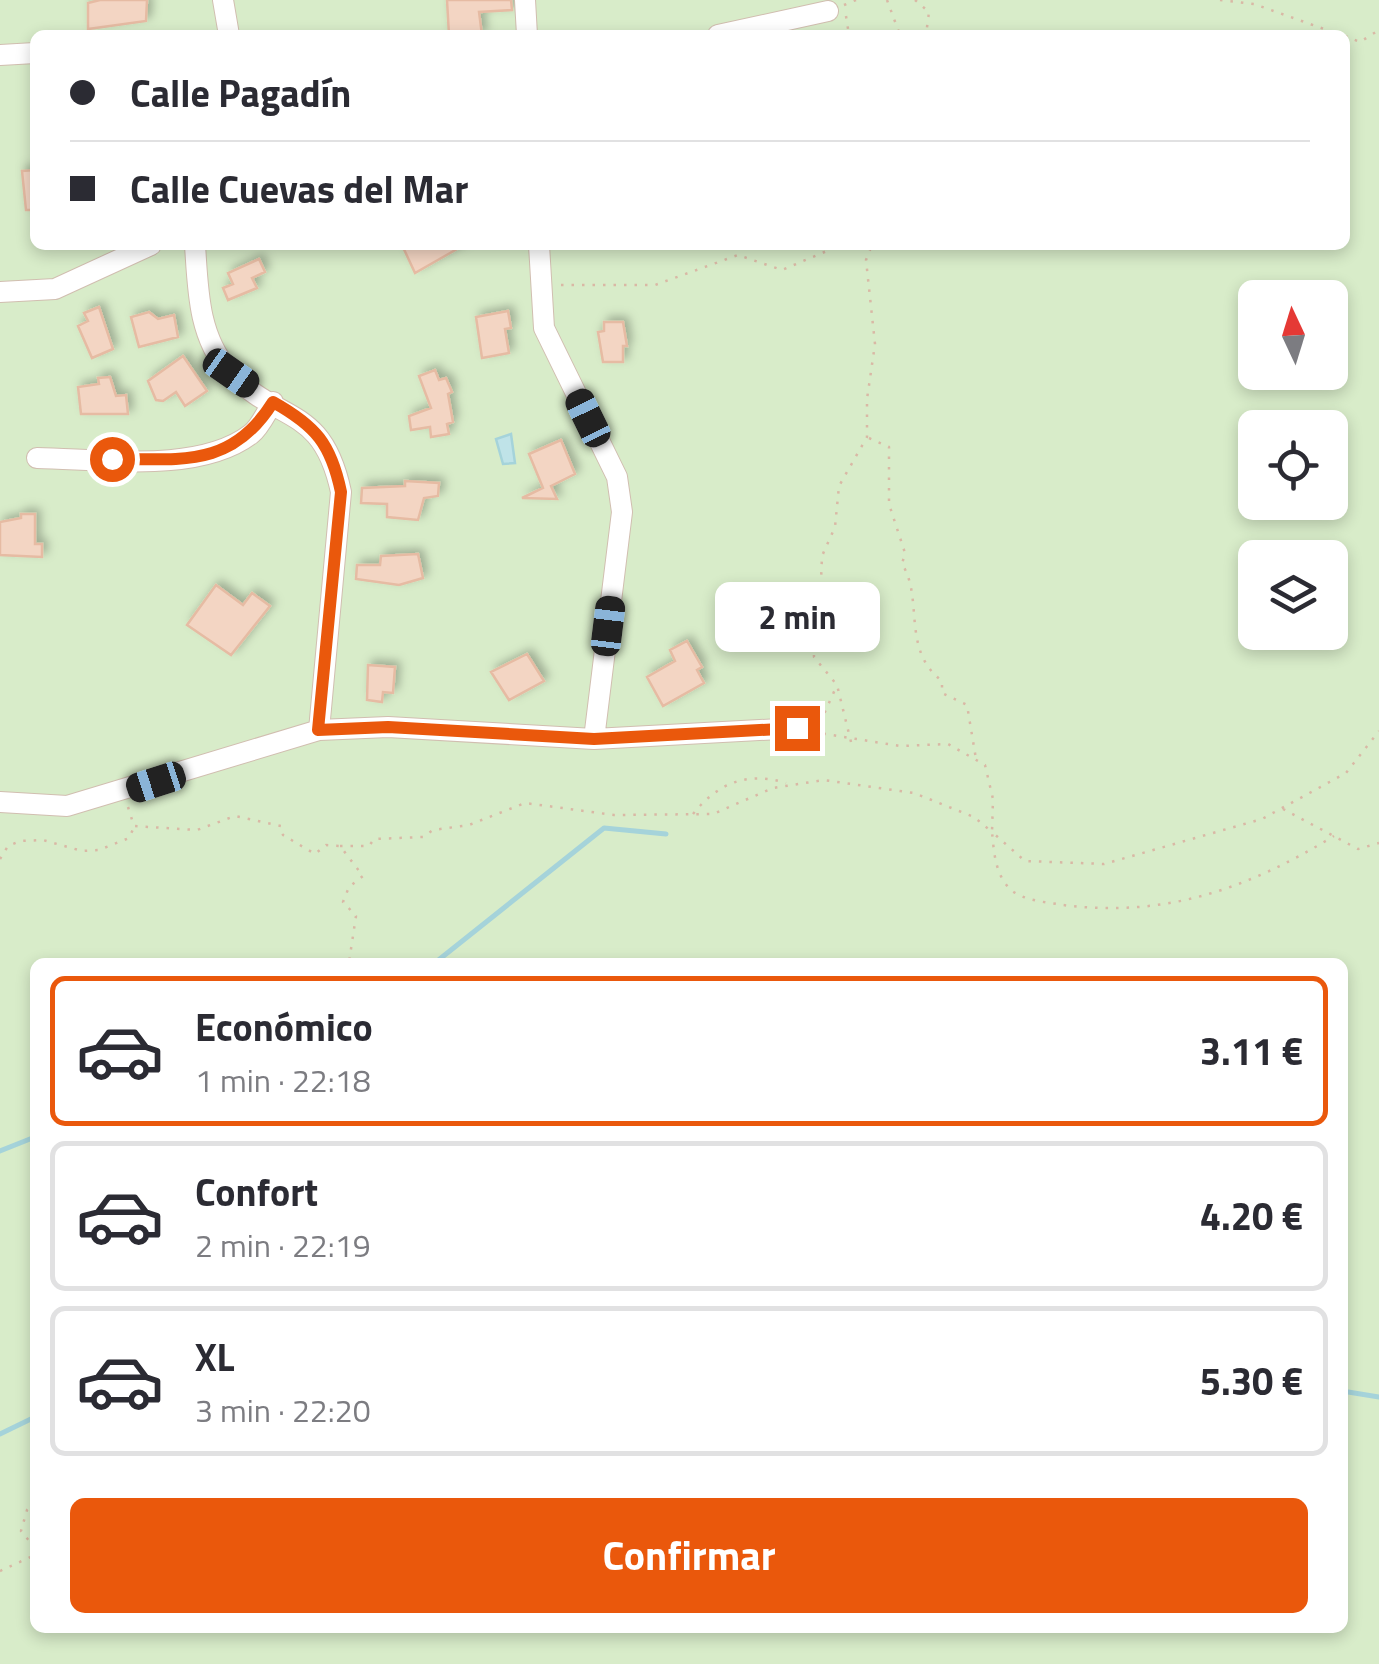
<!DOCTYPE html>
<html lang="es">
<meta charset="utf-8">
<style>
:root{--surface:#fff;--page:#f2f2f3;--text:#2b2b33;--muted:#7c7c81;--line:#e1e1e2;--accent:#ea580c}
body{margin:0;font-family:"Titillium Web",sans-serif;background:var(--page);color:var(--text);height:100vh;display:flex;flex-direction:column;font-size:38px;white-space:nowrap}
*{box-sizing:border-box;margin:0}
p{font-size:32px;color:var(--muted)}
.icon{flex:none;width:55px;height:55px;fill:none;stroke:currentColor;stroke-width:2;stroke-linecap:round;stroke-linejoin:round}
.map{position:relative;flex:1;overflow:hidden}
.details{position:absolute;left:30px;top:958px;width:1318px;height:675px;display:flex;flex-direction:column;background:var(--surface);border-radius:15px;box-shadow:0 5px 15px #0003}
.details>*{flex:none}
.banner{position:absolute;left:30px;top:30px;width:1320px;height:220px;border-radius:15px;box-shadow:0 5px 15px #0003;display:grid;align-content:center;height:220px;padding:0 40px;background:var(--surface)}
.needle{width:65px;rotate:356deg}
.tools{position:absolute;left:1238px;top:280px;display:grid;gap:20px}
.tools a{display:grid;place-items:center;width:110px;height:110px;border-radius:15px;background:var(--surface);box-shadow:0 5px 15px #0003;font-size:50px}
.end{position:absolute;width:45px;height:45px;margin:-22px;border:12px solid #ea580c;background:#fff;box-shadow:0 0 0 5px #fff}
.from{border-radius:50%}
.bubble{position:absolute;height:70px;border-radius:15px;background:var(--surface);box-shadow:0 5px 15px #0003;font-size:32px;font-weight:700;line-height:70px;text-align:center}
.car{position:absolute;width:30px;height:60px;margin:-30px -15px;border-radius:12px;box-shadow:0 0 8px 2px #0007;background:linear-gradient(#222 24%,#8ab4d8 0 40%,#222 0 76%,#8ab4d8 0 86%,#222 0)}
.banner b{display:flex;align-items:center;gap:35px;height:95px;font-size:38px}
.banner b+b{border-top:2px solid var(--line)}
.banner i{width:25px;height:25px;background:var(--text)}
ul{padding:18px 0 0;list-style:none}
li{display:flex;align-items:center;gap:30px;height:150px;margin:0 20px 15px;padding:0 20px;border:5px solid var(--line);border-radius:15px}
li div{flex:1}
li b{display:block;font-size:38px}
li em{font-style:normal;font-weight:700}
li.current{border-color:var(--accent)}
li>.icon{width:90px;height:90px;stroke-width:1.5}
.cta{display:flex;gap:20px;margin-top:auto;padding:20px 40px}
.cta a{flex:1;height:115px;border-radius:15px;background:var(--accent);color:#fff;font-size:40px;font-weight:700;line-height:115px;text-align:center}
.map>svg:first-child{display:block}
.green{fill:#d8ecc9;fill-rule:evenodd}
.water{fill:#bfe3e8;stroke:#a5d3da;stroke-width:2.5}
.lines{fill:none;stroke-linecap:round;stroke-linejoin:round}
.stream{stroke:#a5d3da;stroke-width:5}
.building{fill:#f3d5c3;stroke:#e6bba3;stroke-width:2.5;filter:url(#shadow)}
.minor-casing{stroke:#d1beb0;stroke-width:22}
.path{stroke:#d9b8a5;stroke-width:2.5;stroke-dasharray:2.5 8;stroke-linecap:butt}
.minor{stroke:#fff;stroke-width:20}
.route{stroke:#ea580c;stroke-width:12}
</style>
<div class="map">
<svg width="1379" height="1664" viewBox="0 0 1379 1664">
<defs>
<filter id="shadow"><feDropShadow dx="4.5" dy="-4.5" stdDeviation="5" flood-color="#0004"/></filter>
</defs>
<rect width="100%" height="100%" fill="#fdf6ec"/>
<path class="green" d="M0,0H1379V1664H0ZM35,35H1345V245H35ZM1255,298H1330V372H1255ZM1255,428H1330V502H1255ZM1255,558H1330V632H1255ZM35,962H1342V1628H35Z"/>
<path class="water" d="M511,434L515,463L503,464L496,439Z"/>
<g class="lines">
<path class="stream" d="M436,962L604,828L666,834
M0,1151L35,1137
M1342,1391L1379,1397
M0,1434L35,1417"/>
</g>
<path class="building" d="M100,0H147L146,21L88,29V3Z
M447,0H511L512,10L479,12L482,35H449Z
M35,170V210H26L22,171Z
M402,245H464L415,273Z
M259,259L265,272L252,278L257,288L228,300L223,288L233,284L228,273Z
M99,307L113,349L92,358L78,326L88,321L84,313Z
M508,311L511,328L505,329L509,353L482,358L476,317Z
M149,312L158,319L174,315L178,337L139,347L131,317Z
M604,322H623L627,346H623V362H603L598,332L604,331Z
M183,356L207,391L185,406L176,392L163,401L156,400L148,381Z
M435,370L439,380L446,378L452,392L448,394L453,422L447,424L449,434L431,437L430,427L411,430L409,416L431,408L419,376Z
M110,377L116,396L126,395L128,414H81L78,387L99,384L98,378Z
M561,440L575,474L551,486L557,499L522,498L543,488L529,454Z
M405,481L439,483L438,496L424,498L418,520L387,517V504L361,503L362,488L405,486Z
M21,514H35V544H42V557L0,555V522L21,518Z
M418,554L423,578L399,585L356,579L357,565H380L381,556Z
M216,585L243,605L252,593L270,606L231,655L187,625Z
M687,641L702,667L697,670L704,683L663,706L647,677L675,661L670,650Z
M527,654L544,681L509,700L491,672Z
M368,665L395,667L393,693L383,692L382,702L367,700Z"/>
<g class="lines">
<g class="minor-casing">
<path id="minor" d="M223,0L229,35
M525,0L527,35
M718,35L828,11
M0,55L35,53
M195,245C198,289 198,336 229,371C278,425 322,403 341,492L319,730
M539,245L544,328L617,477L622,512L594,739
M0,292L55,289L151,245
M37,458C100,459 199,474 251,434C260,427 266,413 273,402
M0,802L67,806L319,730L388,727L594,739L797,728"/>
</g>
<path class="path" d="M887,0L900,35
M915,0L929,12L926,35
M1220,0L1254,4L1341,35
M844,5L856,0
M846,16L849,35
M1345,36L1360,42L1379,30
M561,285H655L738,255L782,270L841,245
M869,438L889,447V504L905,553L902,564C924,598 901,650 942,681V693L967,705L976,759
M813,732L900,746L948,744L985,765L993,799L992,832L1025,861L1104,864L1262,819L1346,773L1379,731
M816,732L837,685
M851,742L837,685L814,657L813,607L821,581L822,556L835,527L839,486L867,437V399L875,344L866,260L872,245
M128,807L134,826L197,830L235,816L281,826L283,835L315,854L326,845L340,846L363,876L349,887L343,902L356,916L349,962
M1283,809L1358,849L1379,843
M693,814C718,783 747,771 786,783
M340,846H369L374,839L423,837L433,830L469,825L525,803L614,815L713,814L773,788L824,780L914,793L974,817L992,832C994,852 995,875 1011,890C1025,901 1046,902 1063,905C1165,918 1247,889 1334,836
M0,859L8,846L20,841L43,840L82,851L99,850L129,838L134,827
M35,1502L27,1510L21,1531L35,1548
M0,1571L35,1555"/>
<use href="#minor" class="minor"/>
</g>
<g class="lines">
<path class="route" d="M112,459C182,459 232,468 273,402C316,426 331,444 341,492L318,730L388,727L594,739L797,728"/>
</g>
</svg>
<div class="tools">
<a><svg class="needle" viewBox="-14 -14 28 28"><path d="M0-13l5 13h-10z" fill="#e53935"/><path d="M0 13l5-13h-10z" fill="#7c7c81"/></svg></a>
<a><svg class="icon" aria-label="locate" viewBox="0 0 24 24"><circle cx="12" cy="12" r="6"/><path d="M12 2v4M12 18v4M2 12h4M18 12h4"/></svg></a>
<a><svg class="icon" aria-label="layers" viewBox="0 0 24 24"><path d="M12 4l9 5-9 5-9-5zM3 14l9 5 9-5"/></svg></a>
</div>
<i class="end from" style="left:112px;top:459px"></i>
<i class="end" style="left:797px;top:728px"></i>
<div class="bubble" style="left:715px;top:582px;width:165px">2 min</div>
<i class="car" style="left:231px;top:373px;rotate:125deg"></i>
<i class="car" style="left:588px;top:418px;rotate:334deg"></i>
<i class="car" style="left:608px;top:626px;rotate:7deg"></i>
<i class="car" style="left:156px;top:782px;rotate:252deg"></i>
<div class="banner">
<b><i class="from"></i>Calle Pagadín</b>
<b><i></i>Calle Cuevas del Mar</b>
</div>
<section class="details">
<ul>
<li class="current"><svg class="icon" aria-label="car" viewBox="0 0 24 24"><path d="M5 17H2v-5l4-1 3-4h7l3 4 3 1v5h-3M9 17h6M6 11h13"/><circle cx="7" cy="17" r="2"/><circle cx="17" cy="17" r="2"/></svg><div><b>Económico</b><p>1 min · 22:18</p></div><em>3.11 €</em></li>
<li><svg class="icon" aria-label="car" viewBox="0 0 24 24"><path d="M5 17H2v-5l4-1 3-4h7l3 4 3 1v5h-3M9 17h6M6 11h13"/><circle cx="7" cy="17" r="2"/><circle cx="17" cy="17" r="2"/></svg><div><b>Confort</b><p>2 min · 22:19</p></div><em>4.20 €</em></li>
<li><svg class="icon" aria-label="car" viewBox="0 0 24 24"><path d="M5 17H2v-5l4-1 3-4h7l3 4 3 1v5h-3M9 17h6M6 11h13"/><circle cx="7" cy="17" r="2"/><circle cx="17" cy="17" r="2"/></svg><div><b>XL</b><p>3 min · 22:20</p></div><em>5.30 €</em></li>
</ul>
<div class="cta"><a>Confirmar</a></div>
</section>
</div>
